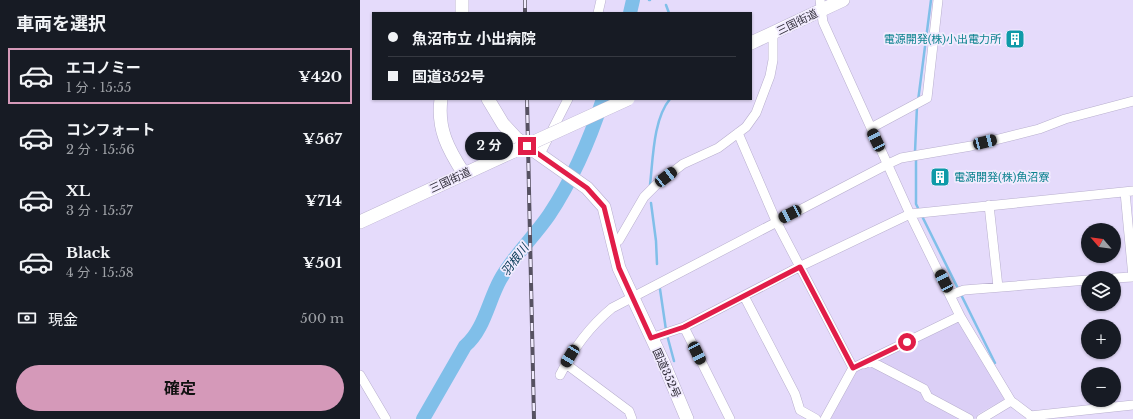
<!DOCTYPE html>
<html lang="ja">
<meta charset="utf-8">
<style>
:root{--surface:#171b24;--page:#20242c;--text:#f1f3f6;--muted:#9ea1a6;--line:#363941;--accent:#d599b9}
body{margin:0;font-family:"Libre Baskerville","Noto Sans JP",serif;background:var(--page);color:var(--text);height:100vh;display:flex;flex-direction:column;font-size:15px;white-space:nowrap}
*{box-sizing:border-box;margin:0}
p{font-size:13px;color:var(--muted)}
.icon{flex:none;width:22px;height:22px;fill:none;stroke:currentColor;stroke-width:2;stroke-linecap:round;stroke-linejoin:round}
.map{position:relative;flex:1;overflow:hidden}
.side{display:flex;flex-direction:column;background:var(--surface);width:360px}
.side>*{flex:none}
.hud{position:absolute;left:12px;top:12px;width:380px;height:88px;border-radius:0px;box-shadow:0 1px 3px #0004;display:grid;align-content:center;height:88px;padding:0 16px;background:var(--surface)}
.needle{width:26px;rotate:298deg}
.buttons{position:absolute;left:721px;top:223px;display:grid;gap:8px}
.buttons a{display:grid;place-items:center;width:40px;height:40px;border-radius:50%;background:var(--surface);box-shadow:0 1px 3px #0004;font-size:20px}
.end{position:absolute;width:18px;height:18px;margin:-9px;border:5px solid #e11d48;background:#fff;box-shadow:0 0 0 2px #fff}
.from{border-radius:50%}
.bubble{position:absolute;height:28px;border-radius:14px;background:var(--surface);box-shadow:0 1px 3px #0004;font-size:13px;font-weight:700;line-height:28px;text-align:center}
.car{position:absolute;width:12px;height:24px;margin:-12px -6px;border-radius:5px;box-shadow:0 0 3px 1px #0007;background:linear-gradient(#222 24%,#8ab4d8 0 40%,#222 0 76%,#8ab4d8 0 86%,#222 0)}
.hud b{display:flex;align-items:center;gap:14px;height:38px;font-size:15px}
.hud b+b{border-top:1px solid var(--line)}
.hud i{width:10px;height:10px;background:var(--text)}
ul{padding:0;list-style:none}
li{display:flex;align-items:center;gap:12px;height:56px;margin:0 8px 6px;padding:0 8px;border:2px solid transparent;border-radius:0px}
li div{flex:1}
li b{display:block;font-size:15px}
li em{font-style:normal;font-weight:700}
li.active{border-color:var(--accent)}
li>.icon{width:36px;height:36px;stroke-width:1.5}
h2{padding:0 16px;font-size:18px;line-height:48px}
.pay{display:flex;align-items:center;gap:10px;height:44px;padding:0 16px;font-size:15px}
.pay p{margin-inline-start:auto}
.cta{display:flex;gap:8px;margin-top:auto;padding:8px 16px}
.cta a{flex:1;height:46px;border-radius:24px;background:var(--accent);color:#111;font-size:16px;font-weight:700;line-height:46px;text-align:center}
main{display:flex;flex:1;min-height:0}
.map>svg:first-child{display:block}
.built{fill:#dbcff6}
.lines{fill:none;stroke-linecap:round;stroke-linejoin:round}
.stream{stroke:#80bfe9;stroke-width:2.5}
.river{stroke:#80bfe9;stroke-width:14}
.minor-casing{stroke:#b8afce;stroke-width:10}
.highway-casing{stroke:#b8afce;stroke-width:14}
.minor{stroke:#fff;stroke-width:9}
.highway{stroke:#fff;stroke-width:13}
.rail-casing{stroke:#565161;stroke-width:4}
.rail{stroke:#f1ebfe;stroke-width:2.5;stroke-dasharray:8;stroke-linecap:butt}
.highway-bridge-casing{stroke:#b8afce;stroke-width:14;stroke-linecap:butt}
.highway-bridge{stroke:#fff;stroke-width:13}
.route{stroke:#e11d48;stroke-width:5}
.labels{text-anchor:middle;stroke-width:3.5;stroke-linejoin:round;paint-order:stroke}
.street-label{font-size:11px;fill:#302d39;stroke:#f1ebfe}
.culture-label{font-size:11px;fill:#0d838f;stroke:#f1ebfe;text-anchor:end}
.water-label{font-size:12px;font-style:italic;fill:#003651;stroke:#f1ebfe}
</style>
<main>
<section class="side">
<h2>車両を選択</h2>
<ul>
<li class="active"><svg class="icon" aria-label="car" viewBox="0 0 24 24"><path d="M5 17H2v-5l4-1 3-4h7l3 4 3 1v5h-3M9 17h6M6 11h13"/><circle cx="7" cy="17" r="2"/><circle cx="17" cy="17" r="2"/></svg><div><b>エコノミー</b><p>1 分 · 15:55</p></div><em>¥420</em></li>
<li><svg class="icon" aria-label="car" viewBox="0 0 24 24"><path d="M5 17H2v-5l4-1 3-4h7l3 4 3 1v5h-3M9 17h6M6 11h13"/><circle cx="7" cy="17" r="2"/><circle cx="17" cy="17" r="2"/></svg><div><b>コンフォート</b><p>2 分 · 15:56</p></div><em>¥567</em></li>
<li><svg class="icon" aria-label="car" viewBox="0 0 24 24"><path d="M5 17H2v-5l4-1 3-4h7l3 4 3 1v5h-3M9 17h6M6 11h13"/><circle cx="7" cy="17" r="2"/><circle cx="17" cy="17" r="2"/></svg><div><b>XL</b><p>3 分 · 15:57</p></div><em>¥714</em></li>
<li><svg class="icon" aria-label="car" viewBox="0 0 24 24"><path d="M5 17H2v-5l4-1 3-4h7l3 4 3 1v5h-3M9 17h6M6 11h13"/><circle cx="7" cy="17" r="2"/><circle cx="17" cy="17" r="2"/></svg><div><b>Black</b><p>4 分 · 15:58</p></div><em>¥501</em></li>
</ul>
<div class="pay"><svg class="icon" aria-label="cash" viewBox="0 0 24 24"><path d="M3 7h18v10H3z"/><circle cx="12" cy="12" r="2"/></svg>現金<p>500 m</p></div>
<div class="cta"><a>確定</a></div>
</section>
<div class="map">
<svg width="773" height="419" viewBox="0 0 773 419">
<rect width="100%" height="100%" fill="#e5dbfb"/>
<path class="built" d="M603,310L645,399L618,414L615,419H469L502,358Z"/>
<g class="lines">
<path class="stream" d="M289,0H290
M306,5L309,13
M558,101L571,0
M555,152L557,106
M556,157V204L635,363
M290,185C293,160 293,119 310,99
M291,203L296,241L297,264
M300,289L306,330
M307,335L314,361"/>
<path class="river" d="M270,13L273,0
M63,419L105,346C124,330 128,302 140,280C153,256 174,237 189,215C213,179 230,139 243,99"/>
<g class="minor-casing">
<path id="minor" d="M460,0L463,22L550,214L600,316L651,401L675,419
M238,13L241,0
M511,128L567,98L578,0
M378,133L416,221L493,368
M180,154L208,99
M765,192L773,277
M629,205L638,287
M252,245L259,240L284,197L297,184L323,164L358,148L386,127L396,113L410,76L413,60V34
M754,278L773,277
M591,295L604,290L728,280
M384,296L435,394L440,410L456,419
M324,327L370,419
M291,338L324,327L439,267L550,214L773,191
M206,364L269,411L272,419
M504,364L510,361L564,389L568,397L609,419
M0,375L26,419
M200,375C213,349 229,327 252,308L528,164L541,158L611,146L679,129L705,119L773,101
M670,416L773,405
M465,419L493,368L600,316
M621,419L651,401"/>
</g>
<g class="highway-casing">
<path id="highway" d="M102,13V0
M391,43L483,0
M81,99C77,129 88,149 104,174
M128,99L143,124L156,138L227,188L244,207L259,268L304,364L327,419
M0,222L154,151"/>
</g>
<use href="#minor" class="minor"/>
<use href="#highway" class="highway"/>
<g class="rail-casing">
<path id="rail" d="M165,0V13
M167,99L174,419"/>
</g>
<use href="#rail" class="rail"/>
<g class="highway-bridge-casing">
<path id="highway-bridge" d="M154,151L268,99"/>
</g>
<use href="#highway-bridge" class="highway-bridge"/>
</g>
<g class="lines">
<path class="route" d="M167,146L227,188L244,207L259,268L291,338L324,327L440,267L493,368L547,342"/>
</g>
<defs>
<g id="building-square" transform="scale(1)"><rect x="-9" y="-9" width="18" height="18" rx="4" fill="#0f9aa8" stroke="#f1ebfe"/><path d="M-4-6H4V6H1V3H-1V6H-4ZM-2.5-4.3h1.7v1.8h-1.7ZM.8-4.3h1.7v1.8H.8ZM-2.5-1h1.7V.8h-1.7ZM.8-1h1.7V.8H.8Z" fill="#fff"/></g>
</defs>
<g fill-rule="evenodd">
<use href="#building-square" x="655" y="39"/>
<use href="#building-square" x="580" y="177"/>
</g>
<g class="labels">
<g class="street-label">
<text transform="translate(437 22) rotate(-26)" y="4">三国街道</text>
<text transform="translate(90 180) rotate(-25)" y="4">三国街道</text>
<text transform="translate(307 373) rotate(66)" y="4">国道352号</text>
</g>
<g class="culture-label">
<text x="641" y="43">電源開発(株)小出電力所</text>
<text x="594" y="181" text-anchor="start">電源開発(株)魚沼寮</text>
</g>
<g class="water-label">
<text transform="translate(155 260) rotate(-53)" y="4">羽根川</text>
</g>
</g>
</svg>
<div class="buttons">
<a><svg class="needle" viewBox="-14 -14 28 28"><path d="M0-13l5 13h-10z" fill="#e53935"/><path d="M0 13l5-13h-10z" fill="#9ea1a6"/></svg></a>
<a><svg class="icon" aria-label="layers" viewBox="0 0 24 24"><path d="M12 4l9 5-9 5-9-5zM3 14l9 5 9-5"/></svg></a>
<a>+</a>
<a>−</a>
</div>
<i class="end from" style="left:547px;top:342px"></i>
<i class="end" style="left:167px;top:146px"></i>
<div class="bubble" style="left:105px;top:132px;width:48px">2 分</div>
<i class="car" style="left:516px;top:140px;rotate:334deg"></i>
<i class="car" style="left:625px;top:142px;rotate:76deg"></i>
<i class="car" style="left:306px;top:177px;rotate:52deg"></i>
<i class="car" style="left:430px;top:214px;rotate:243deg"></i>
<i class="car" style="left:584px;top:281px;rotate:333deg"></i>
<i class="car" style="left:337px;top:353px;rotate:154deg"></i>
<i class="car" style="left:210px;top:356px;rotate:211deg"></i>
<div class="hud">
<b><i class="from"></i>魚沼市立 小出病院</b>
<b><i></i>国道352号</b>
</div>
</div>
</main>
